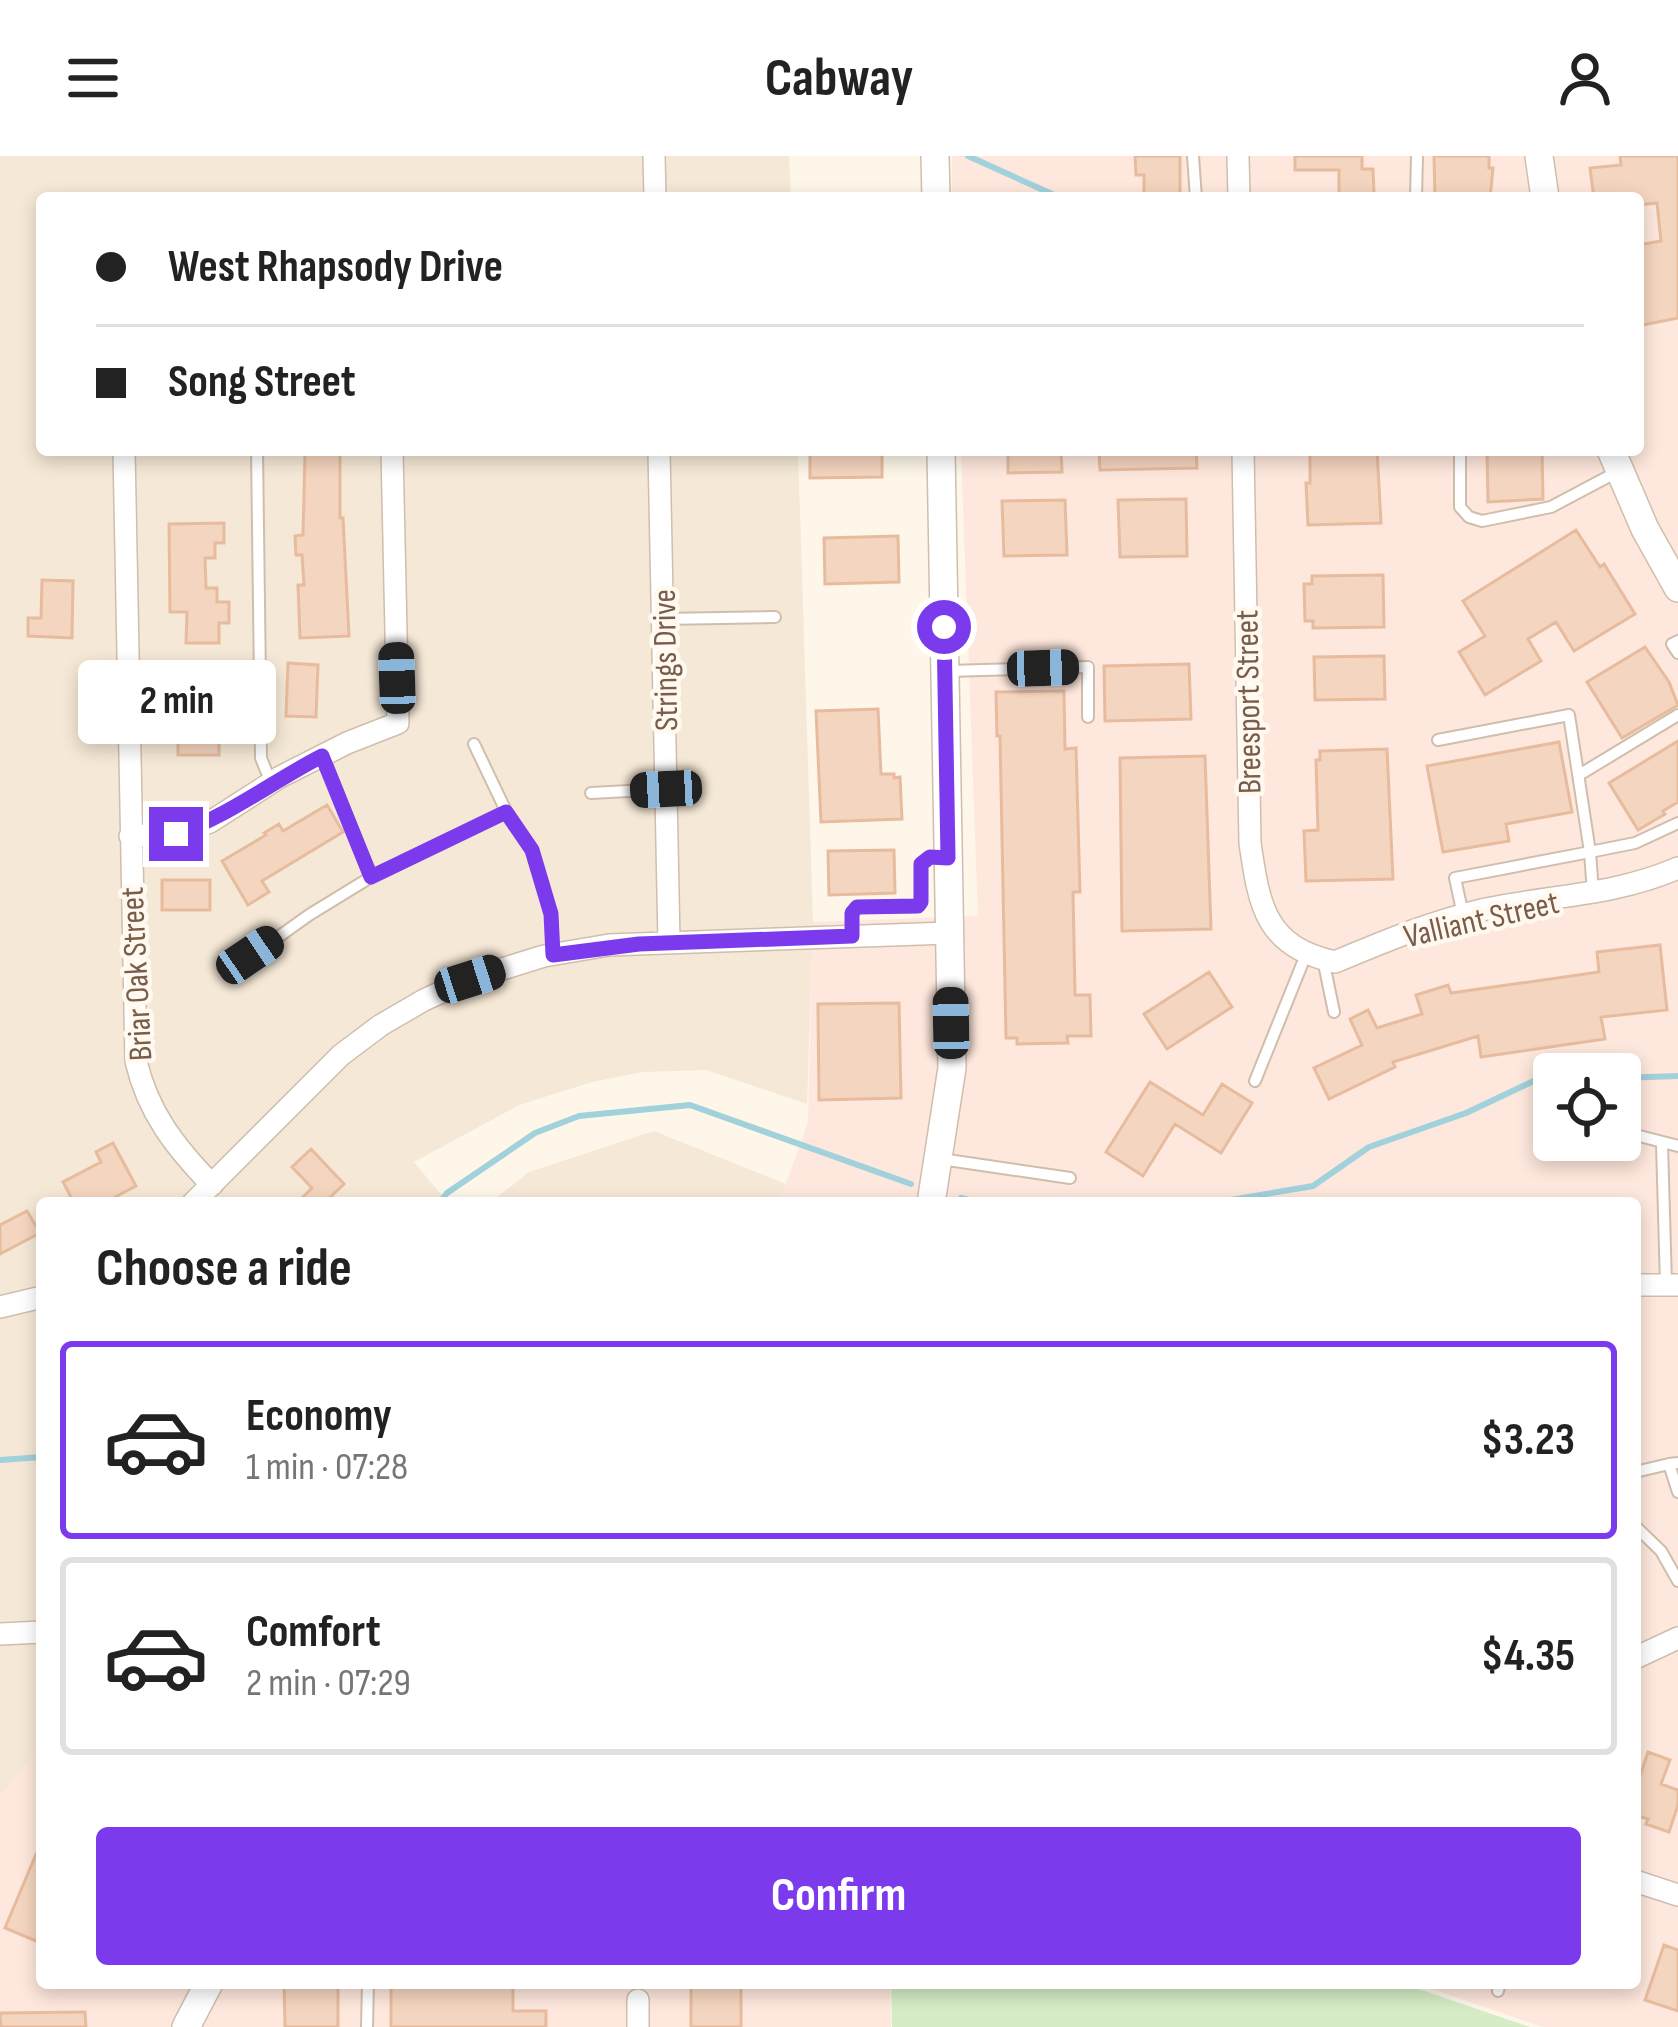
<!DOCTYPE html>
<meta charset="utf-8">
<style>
:root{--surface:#fff;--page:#f6f6f6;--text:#222;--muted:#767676;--line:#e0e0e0;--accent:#7c3aed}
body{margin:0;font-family:"Sofia Sans Condensed",sans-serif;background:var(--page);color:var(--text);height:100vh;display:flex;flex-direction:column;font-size:45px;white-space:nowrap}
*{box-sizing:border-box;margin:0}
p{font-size:39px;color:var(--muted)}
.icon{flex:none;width:66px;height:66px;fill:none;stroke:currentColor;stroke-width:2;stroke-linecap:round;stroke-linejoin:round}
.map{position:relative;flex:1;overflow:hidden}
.panel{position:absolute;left:36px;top:1041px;width:1605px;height:792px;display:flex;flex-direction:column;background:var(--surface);border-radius:12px;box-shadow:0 6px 18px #0003}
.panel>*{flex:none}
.hud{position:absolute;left:36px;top:36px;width:1608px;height:264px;border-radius:12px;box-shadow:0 6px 18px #0003;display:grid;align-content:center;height:264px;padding:0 60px;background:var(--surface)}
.fabs{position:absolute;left:1533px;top:897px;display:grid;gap:24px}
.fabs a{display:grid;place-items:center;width:108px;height:108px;border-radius:12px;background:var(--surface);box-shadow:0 6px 18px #0003;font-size:60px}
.end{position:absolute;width:54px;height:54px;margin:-27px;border:15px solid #7c3aed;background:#fff;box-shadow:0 0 0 6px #fff}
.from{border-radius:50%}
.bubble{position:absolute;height:84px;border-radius:12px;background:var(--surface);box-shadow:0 6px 18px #0003;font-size:39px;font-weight:700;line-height:84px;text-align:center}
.car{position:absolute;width:36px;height:72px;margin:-36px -18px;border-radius:15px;box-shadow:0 0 9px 3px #0007;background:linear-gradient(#222 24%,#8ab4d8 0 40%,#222 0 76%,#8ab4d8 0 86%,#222 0)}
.hud b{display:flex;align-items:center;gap:42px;height:114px;font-size:45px}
.hud b+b{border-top:3px solid var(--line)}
.hud i{width:30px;height:30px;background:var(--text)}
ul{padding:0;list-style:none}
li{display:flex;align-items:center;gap:36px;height:198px;margin:0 24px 18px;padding:0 36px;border:6px solid var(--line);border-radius:12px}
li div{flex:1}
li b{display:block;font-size:45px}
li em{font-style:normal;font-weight:700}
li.current{border-color:var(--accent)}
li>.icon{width:108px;height:108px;stroke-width:1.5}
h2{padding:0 60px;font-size:54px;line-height:144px}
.button{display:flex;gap:24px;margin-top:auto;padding:24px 60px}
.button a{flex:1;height:138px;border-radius:12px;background:var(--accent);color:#fff;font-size:48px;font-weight:700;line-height:138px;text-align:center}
header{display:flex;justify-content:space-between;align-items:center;height:156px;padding:0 60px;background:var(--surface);font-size:54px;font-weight:700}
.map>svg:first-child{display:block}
.residential{fill:#f5e8d6}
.commercial{fill:#fee7dc;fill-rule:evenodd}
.green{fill:#d5ecc6}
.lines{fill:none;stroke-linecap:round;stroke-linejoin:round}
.stream{stroke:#a1d1db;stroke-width:6}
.building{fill:#f4d5bf;stroke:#e7bc9e;stroke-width:3}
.service-casing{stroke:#d0bead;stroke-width:14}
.minor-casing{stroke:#d0bead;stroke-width:24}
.tertiary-casing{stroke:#d0bead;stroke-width:30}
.service{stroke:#fff;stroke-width:10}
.minor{stroke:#fff;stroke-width:21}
.tertiary{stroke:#fff;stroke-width:27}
.route{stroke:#7c3aed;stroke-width:15}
.labels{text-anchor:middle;stroke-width:9;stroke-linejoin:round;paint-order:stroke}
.street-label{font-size:33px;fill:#795c4a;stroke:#fff9f0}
</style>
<header><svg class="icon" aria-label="menu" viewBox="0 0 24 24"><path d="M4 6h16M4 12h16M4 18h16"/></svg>Cabway<svg class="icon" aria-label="person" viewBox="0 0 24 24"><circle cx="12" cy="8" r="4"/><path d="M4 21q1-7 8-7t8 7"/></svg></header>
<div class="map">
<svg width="1678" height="1871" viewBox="0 0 1678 1871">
<rect width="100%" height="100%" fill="#fdf6e9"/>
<path class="residential" d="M0,0H789L791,42H42V294H798L813,766L807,948L706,914L643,916L592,926L519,949L414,1006L448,1047H42V1588L0,1641Z
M654,975L786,1028L779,1047H490L529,1016Z"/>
<path class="commercial" d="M952,0H1678V1871H1543L1414,1827H1635V1047H779L808,966L813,766L978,760L961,294H1638V42H952ZM1554,918H1620V984H1554Z
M42,1588V1827H890L891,1871H0V1641Z"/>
<path class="green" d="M891,1827L1407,1829L1530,1871H892Z"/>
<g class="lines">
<path class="stream" d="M968,0L1061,42
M1620,922L1678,920
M961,1042L981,1047
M439,1047L447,1037L535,977L579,960L690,949L911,1028
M1213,1047L1313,1030L1369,991L1466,957L1540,922H1554
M0,1304L42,1301"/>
</g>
<path class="building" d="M1135,0H1180V42H1144V19H1136Z
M1295,0H1362V13H1373L1374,38L1339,39V14H1295Z
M1434,0H1489V12H1493L1490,42H1435Z
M1620,0H1678V162L1638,170V89L1661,85L1657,47L1638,49V42H1594L1590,12L1621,9Z
M1008,294H1061L1062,316L1008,317Z
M1099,294H1196L1197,312L1100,314Z
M1310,294H1377L1381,367L1308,369L1306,327H1310Z
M1487,294H1542L1543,343L1488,346Z
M882,296V321L810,322V297Z
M305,298H340V362H343L349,480L300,482L298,429H304L302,399H296L295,380L303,379Z
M1186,343L1187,400L1120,401L1118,344Z
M1065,344L1067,399L1004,400L1002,345Z
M224,367V387H215V402H205L206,432H217V446H229V467H219V487H186L187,456H170L169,368Z
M1576,374L1600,411L1604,408L1635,458L1574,495L1556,466L1528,483L1541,505L1485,539L1459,496L1485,480L1463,445Z
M898,380L899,426L825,428L824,382Z
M1383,419L1384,471L1313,472V465H1305L1304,428H1312V420Z
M42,424L73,425L72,482L28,480V462H41Z
M1645,491L1669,526L1678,549L1622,582L1587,526Z
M1384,500L1385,543L1315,544L1314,501Z
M288,507L318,509L316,561L286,560Z
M1189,508L1191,563L1105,565L1104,510Z
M1064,535L1065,593L1076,592L1080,736H1073L1075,839H1090L1091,880H1067L1068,887L1017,888V882H1006L1000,580H997L996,536Z
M878,553L881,618H894V622L900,621L902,663L821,666L816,555Z
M178,565H219V599H178Z
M1678,585V646L1663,655L1665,658L1638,674L1609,627Z
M1559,586L1572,656L1506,668L1509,685L1443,696L1427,610Z
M1387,593L1393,723L1306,725L1304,675L1318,674L1316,604H1320V595Z
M1205,600L1211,773L1122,775L1120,602Z
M327,649L343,676L262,725L269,736L248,749L222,705L266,679L264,677L279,668L283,675Z
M894,694L895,737L829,739L828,695Z
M162,724H210V754H162Z
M1660,789L1667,854L1601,861L1605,883L1481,901L1478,880L1393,906L1395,911L1329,943L1314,912L1362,889L1350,863L1368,854L1377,872L1422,858L1416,839L1448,829L1451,837L1599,816L1597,796Z
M1209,816L1232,851L1167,893L1144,858Z
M899,847L901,942L819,944L818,848Z
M1150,926L1203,959L1222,928L1252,947L1221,997L1175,968L1143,1020L1106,996Z
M113,987L136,1030L104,1047H74L63,1026L101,1006L96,996Z
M311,993L344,1028L324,1047H297L312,1032L292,1011Z
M27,1055L40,1077L0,1098V1069Z
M1648,1596L1670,1604L1661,1628L1678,1634V1649L1669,1676L1646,1668L1648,1663L1635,1659V1635Z
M42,1684V1771L36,1785L5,1772Z
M1664,1789L1678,1794V1855L1645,1844Z
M284,1827H338V1871H285Z
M391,1827H513V1855H546V1871H391Z
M691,1827H741V1871H691Z
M85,1856L86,1871H1L0,1857Z"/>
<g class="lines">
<g class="service-casing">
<path id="service" d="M1193,0L1196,42
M1416,42L1417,0
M257,294L261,602L271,627
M1460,294V351L1469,361L1482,365L1551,351L1617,316
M663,463L775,461
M1678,485L1672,488L1678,497
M948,515L1088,511V561
M1438,584L1569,559L1590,696L1635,687L1678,667
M474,588L506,655
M323,600L371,721L506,655L532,694L551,758L553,798
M1579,619L1678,559
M591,637L666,633
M1463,759L1455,722L1590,696L1593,737
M852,780V757L857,751L918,750L921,746V708L930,701L947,702
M1323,803L1334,856
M232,814L309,759L371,721
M1255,925L1307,796
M1620,975L1678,990
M1662,988L1666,1128
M941,1003L1070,1022
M1678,1307L1669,1308L1678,1336
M1635,1316L1669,1308
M1635,1370L1661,1395L1678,1425
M1498,1835L1500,1827
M367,1871L368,1827"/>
</g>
<g class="minor-casing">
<path id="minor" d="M654,0L655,42
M1238,0L1239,42
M124,294L136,905C148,957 176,992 212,1029
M659,294L669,786
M1243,294L1250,687C1259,749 1265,791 1335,806C1385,785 1433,765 1486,753C1553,739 1613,740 1678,712
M130,680L176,678L210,666L280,621L347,587L398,567L392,294
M193,1047L341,899L381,869L424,844L470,823L544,800L609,789L949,777
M1635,1129H1678
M0,1151L42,1141
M0,1478L42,1476
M1635,1502L1678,1482
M1635,1725L1678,1739
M638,1871V1844"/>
</g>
<g class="tertiary-casing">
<path id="tertiary" d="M935,0L936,42
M1539,0L1545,42
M1611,294L1645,373L1678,432
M931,1047L952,912L941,294
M186,1871L209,1827"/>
</g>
<use href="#service" class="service"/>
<use href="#minor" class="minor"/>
<use href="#tertiary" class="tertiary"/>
</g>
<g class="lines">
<path class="route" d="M176,678C229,660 273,625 322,600L371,721L506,656L532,694L551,758L553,799L639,788L852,780V757L857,751L918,750L921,746V708L930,701L948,702L944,471"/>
</g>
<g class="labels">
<g class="street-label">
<text transform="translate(664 504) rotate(-91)" y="12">Strings Drive</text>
<text transform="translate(1247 546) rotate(-91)" y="12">Breesport Street</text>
<text transform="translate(1481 762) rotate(-13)" y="12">Valliant Street</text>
<text transform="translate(135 818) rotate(-93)" y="12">Briar Oak Street</text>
</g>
</g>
</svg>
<div class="fabs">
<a><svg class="icon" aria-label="locate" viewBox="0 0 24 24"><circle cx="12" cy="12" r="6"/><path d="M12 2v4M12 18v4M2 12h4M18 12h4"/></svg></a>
</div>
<i class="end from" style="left:944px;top:471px"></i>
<i class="end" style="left:176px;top:678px"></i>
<div class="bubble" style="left:78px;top:504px;width:198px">2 min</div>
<i class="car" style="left:1043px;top:512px;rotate:88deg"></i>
<i class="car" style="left:397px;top:522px;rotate:358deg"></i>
<i class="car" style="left:666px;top:633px;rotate:267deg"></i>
<i class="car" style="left:250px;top:799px;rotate:56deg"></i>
<i class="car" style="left:470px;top:823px;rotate:72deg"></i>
<i class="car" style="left:951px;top:867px;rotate:359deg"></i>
<div class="hud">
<b><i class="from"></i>West Rhapsody Drive</b>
<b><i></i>Song Street</b>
</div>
<section class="panel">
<h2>Choose a ride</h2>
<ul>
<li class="current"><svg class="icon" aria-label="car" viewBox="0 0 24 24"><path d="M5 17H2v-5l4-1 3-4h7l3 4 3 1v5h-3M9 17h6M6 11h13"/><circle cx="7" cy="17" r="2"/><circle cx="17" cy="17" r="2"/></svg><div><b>Economy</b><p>1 min · 07:28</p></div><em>$3.23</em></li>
<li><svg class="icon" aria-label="car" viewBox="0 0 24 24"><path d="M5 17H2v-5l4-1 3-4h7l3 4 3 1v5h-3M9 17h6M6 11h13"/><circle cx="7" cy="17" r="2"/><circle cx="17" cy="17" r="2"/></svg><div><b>Comfort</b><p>2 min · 07:29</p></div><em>$4.35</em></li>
</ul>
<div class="button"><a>Confirm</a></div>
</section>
</div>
